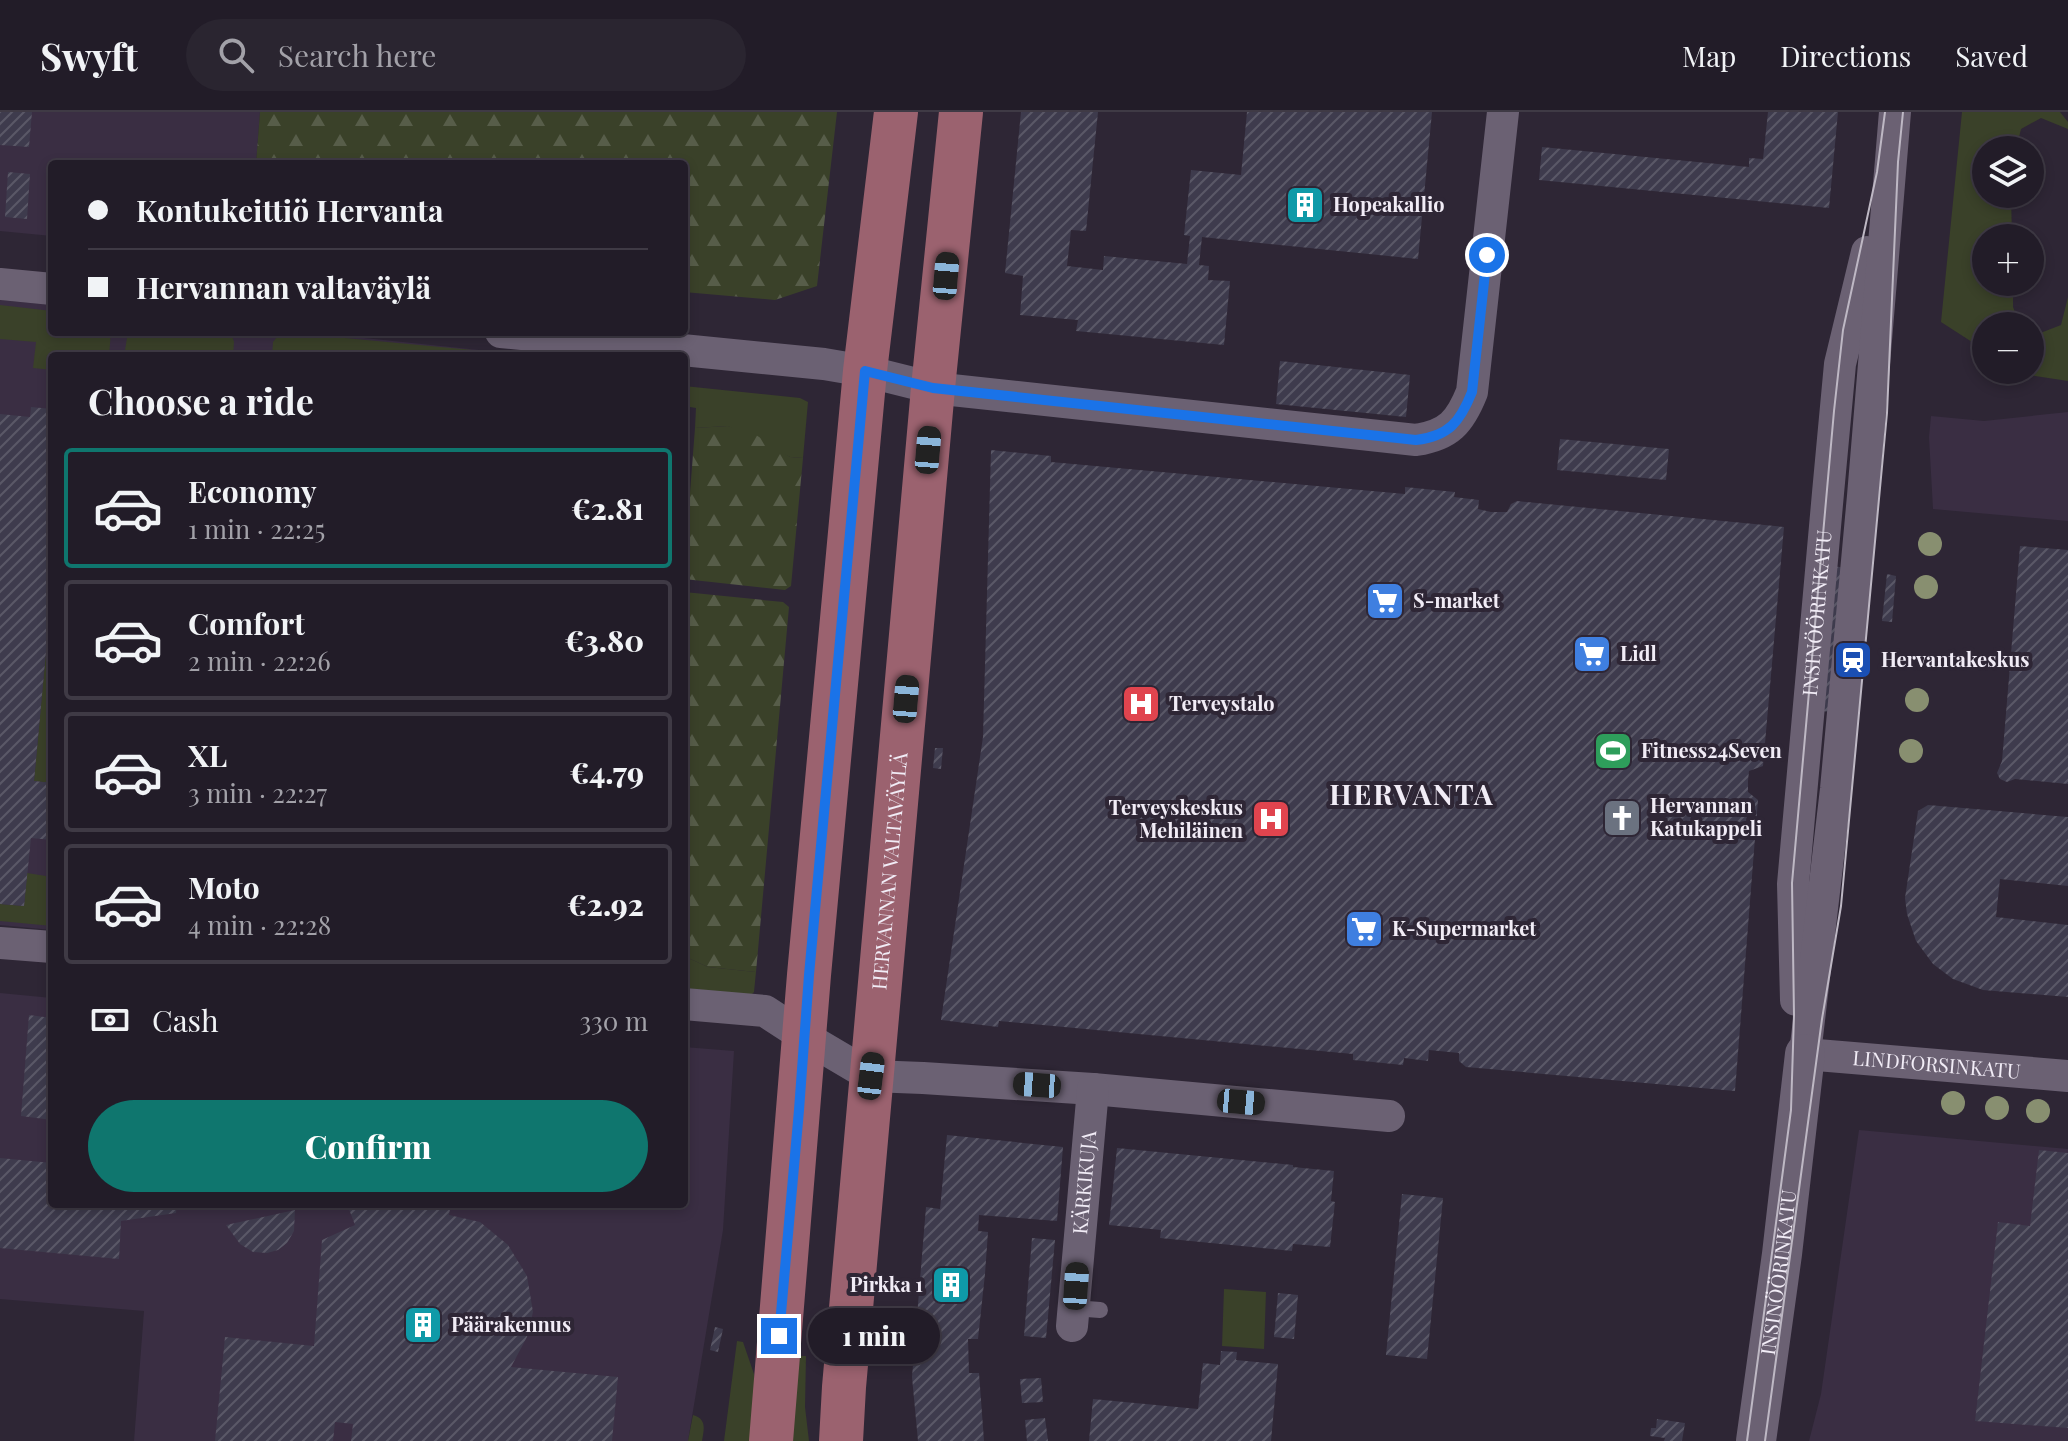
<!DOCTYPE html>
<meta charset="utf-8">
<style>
:root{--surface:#221c28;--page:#2a2530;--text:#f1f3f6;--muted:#a2a1a8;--line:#3f3a45;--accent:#0f766e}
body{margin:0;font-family:"Playfair Display",serif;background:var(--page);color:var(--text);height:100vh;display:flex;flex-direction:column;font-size:30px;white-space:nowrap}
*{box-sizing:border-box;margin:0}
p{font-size:26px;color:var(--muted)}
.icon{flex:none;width:44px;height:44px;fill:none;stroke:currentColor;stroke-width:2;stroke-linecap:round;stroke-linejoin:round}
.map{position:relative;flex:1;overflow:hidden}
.sheet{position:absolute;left:48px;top:240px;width:640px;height:856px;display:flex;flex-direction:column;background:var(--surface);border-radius:8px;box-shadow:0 4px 12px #0003,0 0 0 2px var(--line)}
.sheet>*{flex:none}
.top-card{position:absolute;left:48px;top:48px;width:640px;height:176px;border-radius:8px;box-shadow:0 4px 12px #0003,0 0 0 2px var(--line);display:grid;align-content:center;height:176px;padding:0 40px;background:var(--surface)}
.controls{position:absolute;left:1972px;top:24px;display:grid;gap:16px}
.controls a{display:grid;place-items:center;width:72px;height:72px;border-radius:50%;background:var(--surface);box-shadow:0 4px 12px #0003,0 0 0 2px var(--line);font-size:40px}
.end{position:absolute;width:36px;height:36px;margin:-18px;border:10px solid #1a73e8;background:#fff;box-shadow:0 0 0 4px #fff}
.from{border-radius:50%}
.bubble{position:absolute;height:56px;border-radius:28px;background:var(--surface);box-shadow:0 4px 12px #0003,0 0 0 2px var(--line);font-size:26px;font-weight:800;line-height:56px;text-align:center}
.car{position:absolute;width:24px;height:48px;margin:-24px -12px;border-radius:10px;box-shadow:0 0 6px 2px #0007;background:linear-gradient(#222 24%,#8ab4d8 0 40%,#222 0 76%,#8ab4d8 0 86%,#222 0)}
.top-card b{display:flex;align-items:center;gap:28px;height:76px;font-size:30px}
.top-card b+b{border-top:2px solid var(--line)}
.top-card i{width:20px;height:20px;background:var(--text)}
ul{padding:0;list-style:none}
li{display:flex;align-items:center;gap:24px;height:120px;margin:0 16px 12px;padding:0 24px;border:4px solid var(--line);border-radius:8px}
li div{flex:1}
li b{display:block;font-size:30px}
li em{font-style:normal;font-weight:800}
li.on{border-color:var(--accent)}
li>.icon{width:72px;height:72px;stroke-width:1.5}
h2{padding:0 40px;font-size:36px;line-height:96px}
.pay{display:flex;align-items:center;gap:20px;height:88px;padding:0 40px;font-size:30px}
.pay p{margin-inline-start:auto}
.cta{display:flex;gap:16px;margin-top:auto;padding:16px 40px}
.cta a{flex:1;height:92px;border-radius:48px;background:var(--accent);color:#fff;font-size:32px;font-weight:800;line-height:92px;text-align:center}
header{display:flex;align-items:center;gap:48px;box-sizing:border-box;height:112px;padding:0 40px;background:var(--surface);border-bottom:2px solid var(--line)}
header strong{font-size:38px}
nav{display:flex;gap:44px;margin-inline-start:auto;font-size:28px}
.search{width:560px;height:72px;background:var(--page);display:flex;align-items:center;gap:20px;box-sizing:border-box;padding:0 28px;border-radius:44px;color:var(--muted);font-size:30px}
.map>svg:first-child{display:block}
.built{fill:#3a2e43}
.green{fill:#3a4129}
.forest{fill:url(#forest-firs)}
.building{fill:url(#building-hatch)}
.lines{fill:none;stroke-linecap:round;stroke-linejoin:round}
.service{stroke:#6b6173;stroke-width:16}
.minor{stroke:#6b6173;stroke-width:32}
.tertiary{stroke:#6b6173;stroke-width:40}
.primary{stroke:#9b626f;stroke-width:44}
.tram{stroke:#beb8c4;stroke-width:2}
.tree{fill:#888f70}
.route{stroke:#1a73e8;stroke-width:10}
.labels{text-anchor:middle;stroke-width:8;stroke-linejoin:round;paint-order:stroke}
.poi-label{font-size:20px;font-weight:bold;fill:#f1ecf6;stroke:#2e2635;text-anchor:start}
.street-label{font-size:20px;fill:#f1ecf6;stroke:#2e2635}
.district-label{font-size:28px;font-weight:bold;letter-spacing:2px;fill:#f1ecf6;stroke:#2e2635}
</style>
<header>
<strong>Swyft</strong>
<div class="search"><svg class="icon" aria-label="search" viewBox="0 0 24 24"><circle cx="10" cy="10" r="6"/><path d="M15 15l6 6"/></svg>Search here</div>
<nav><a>Map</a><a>Directions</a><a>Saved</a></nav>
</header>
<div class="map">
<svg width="2068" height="1329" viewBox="0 0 2068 1329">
<defs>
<pattern id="forest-firs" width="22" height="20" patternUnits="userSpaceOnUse" patternTransform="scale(2)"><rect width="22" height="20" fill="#3a4129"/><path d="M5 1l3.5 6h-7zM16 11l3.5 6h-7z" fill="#575d49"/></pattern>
<pattern id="building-hatch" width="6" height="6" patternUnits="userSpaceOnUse" patternTransform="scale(2)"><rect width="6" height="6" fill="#3e3b4d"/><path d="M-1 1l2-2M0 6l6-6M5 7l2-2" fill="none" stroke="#5a5867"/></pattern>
</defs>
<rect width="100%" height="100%" fill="#2e2635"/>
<path class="built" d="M0,0H260L256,52H52V124L0,119Z
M0,188L52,193V220H307L537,244H52V818L0,813Z
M2068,300V409L1933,397L1929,325L1931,304L1984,309Z
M0,881L52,886V1092H684V935L734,939L723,1118L688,1329H134L144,1199L0,1187Z
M1859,1018L2068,1037V1329H1809L1821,1282Z"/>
<path class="green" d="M1962,0H2060L2068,10V17L2041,6L2021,17L2016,38H1986V82H2011L2012,126H1986V170H2013V195L2020,214H1986V239L1941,210Z
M2068,185V269L2022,262L2015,258H2030V225L2061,213Z
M0,193L52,199V220H111L109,244H52V258L33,256L36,230L0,227Z
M128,220H231L234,230L233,244H175L133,240L132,244H124Z
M281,220L515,242L517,244H272L273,230Z
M684,274L800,286L808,290L803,346L790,345L728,314L695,316L696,296L684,294Z
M47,529H52V671L34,669Z
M27,761L52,765V814L0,809V792L24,794Z
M684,844L708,855L756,860L754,880L751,883L684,876Z
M1224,1177L1266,1180L1264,1237L1222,1234Z
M737,1229L743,1230L754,1262V1291L751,1329H724Z
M796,1244H806L805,1295L809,1329H788Z
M693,1303C707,1307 704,1317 702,1329H688Z"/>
<path class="forest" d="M260,0H837L817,174L775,188L684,180V52H256Z
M728,314L756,323L790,345L803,346L791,474L785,478L684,467V381H690L695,316Z
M684,480L783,490L789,495L756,860L708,855L684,844Z"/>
<path class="building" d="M0,0H32L29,35L0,33Z
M1021,0H1098L1086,119L1071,118L1067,154L1103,158L1104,144L1187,152L1190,124L1184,123L1191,58L1241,63L1247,0H1432L1418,147L1202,125L1199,153L1209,154L1208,168L1230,169L1224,233L1076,219L1078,208L1020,203L1023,164L1005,161Z
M1768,0H1838L1829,96L1539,68L1542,35L1749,55V46L1763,47Z
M8,60L30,62L27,107L5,105Z
M1280,249L1410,263L1406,305L1276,292Z
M31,295L52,297V529H47L34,669L52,671V728L31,726L24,794L0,792V302L30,305Z
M1560,327L1669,337L1666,368L1557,358Z
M991,338L1051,344V350L1405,382V375L1455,380L1454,385L1479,388L1478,397L1491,400H1507L1511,392L1517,389L1784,415L1763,654L1749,659L1748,669V680L1758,688L1735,979L1466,955L1459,949V941L1429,938L1428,949L1404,946L1403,953L1353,948V942L999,909L998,915L941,908L983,625Z
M2020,434L2068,438V672L2015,667L2007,670L2000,667L1997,661L2002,649Z
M1832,454L1847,456L1833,600L1819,599Z
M1887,462L1896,464L1892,510L1882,509Z
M935,636H943L941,657L933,656Z
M1928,693L2068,705V774L2000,767L1996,805L2068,813V885L1983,878L1953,867L1933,852L1916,829L1907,802L1905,786L1918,699Z
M29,903L52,906V1008L21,1004Z
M947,1023L1063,1035L1057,1109L979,1103L978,1119L988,1120L985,1162L978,1227H968L969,1261H979L984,1329H918L912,1265L926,1095L940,1097Z
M1117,1036L1293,1053V1055L1334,1059L1331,1089L1335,1090L1330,1135L1293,1132L1292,1139L1160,1126L1161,1118L1109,1113Z
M2039,1038L2068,1041V1316L1975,1309L1998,1110L2030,1114Z
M0,1046L52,1051V1092H177L176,1101L121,1109L119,1147L0,1136Z
M1402,1082L1443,1086L1427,1247L1386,1243Z
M347,1092H451L449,1103L480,1110L508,1133L527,1164L533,1200L527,1225L511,1255L618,1265L612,1329H351L353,1312L335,1310L333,1329H215L225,1225L314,1234L322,1128L355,1113Z
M295,1098L294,1119L287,1131L278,1138L267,1141L253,1140L240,1132L226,1113Z
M1032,1126L1055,1128L1046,1226L1024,1224Z
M1278,1181L1298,1183L1294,1227L1274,1225Z
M715,1215L723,1217L718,1240L710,1238Z
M1221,1239L1237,1240L1236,1248L1278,1252L1271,1329H1089L1093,1287L1198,1297L1203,1251L1220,1253Z
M1041,1266L1043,1290L1022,1291L1020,1267Z
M1045,1306L1048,1329H1027L1025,1308Z
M1657,1307L1685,1311L1682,1329H1664L1665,1326L1650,1324L1651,1316H1656Z"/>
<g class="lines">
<path class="service" d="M1074,1196L1100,1198"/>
<g class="minor">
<path d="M0,172L52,177"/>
<path d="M501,220L824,252L865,259L933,276L1416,328C1449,323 1460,310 1472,280L1503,0"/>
<path d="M0,831L52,835"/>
<path id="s1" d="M1796,888L1793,772L1828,381L1840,252L1867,140"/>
<path d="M684,892L765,899L805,925L871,964L923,966L1093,977L1389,1004"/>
<path d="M1805,942L1836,677L1863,384L1895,0"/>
<path id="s2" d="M1805,942L2068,964"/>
<path id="s3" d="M1072,1214L1093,977"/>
</g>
<path class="tertiary" id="s4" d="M1756,1329L1782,1142L1805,942"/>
<g class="primary">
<path d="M771,1329L809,863L865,259L896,0"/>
<path id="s5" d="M841,1329L844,1275L933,276L961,0"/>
</g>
<path class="tram" d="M1747,1329L1791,998L1794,903L1792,771L1834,299L1843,218L1877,60L1885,0
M1765,1329L1822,907L1841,794L1887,301L1898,50L1903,0"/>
</g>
<g class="tree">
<circle cx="1930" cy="432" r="12"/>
<circle cx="1926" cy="475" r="12"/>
<circle cx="1917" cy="588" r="12"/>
<circle cx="1911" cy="639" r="12"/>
<circle cx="1953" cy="991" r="12"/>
<circle cx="1997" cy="996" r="12"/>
<circle cx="2038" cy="999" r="12"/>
</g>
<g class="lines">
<path class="route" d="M779,1224L799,998L809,863L865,259L933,276L1416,328C1449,324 1460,310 1472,280L1487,143"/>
</g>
<defs>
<g id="building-square" transform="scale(2)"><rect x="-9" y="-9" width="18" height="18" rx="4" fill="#0f9aa8" stroke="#2e2635"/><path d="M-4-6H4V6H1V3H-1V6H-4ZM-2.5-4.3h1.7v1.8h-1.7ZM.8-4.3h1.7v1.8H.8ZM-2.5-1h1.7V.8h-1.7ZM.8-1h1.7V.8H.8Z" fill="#fff"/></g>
<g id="supermarket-square" transform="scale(2)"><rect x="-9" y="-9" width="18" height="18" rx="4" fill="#3f7fe0" stroke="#2e2635"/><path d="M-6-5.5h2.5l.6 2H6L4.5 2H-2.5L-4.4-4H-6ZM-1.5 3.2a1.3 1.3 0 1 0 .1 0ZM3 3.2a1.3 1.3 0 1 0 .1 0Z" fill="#fff"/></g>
<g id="station-square" transform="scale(2)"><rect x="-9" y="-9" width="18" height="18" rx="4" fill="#1a4fb4" stroke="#2e2635"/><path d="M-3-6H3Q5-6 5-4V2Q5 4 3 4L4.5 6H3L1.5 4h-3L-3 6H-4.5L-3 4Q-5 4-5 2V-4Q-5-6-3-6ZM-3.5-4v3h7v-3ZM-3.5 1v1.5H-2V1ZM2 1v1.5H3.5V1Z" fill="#fff"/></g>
<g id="hospital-square" transform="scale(2)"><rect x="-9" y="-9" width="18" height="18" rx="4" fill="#e0444e" stroke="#2e2635"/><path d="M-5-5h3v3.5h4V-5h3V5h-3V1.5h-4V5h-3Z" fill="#fff"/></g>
<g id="stadium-square" transform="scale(2)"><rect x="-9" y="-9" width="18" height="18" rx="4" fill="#2e9e5b" stroke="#2e2635"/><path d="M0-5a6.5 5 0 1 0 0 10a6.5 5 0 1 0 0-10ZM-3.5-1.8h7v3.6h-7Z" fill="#fff"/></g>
<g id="church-square" transform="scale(2)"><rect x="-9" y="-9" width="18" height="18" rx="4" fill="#6b7280" stroke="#2e2635"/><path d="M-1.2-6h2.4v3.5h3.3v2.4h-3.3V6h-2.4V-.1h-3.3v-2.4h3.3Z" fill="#fff"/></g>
</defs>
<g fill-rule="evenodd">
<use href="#building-square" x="1305" y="93"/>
<use href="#supermarket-square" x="1385" y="489"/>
<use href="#supermarket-square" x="1592" y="542"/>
<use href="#station-square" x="1853" y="548"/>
<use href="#hospital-square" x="1141" y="592"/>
<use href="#stadium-square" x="1613" y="639"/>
<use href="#church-square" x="1622" y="706"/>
<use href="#hospital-square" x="1271" y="707"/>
<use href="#supermarket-square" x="1364" y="817"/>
<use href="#building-square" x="951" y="1173"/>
<use href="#building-square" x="423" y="1213"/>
</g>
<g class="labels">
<g class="poi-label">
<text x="1333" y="100">Hopeakallio</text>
<text x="1413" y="496">S-market</text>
<text x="1620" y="549">Lidl</text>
<text x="1881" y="555">Hervantakeskus</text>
<text x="1169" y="599">Terveystalo</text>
<text x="1641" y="646">Fitness24Seven</text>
<text x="1650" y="701">Hervannan<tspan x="1650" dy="23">Katukappeli</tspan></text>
<text x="1243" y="703" text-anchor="end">Terveyskeskus<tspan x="1243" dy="23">Mehiläinen</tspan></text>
<text x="1392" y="824">K-Supermarket</text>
<text x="923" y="1180" text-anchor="end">Pirkka 1</text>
<text x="451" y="1220">Päärakennus</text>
</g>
<g class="street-label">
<text dy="7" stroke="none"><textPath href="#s1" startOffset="388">INSINÖÖRINKATU</textPath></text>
<text dy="7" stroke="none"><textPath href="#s5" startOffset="572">HERVANNAN VALTAVÄYLÄ</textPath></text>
<text dy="7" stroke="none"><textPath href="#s2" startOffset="132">LINDFORSINKATU</textPath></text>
<text dy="7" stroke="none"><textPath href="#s3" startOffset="144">KÄRKIKUJA</textPath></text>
<text dy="7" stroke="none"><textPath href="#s4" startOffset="170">INSINÖÖRINKATU</textPath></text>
</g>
<g class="district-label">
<text x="1412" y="693">HERVANTA</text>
</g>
</g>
</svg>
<div class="controls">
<a><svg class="icon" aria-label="layers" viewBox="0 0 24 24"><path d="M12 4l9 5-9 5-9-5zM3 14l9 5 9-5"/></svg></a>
<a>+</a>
<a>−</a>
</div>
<i class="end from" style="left:1487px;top:143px"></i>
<i class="end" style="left:779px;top:1224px"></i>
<div class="bubble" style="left:808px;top:1196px;width:132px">1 min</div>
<i class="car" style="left:946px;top:164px;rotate:5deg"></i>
<i class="car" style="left:928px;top:338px;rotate:5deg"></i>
<i class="car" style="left:906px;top:587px;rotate:5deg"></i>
<i class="car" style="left:871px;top:964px;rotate:7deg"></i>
<i class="car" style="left:1037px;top:973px;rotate:274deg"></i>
<i class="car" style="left:1241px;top:990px;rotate:95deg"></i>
<i class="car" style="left:1076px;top:1174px;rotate:4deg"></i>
<div class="top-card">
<b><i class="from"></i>Kontukeittiö Hervanta</b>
<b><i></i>Hervannan valtaväylä</b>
</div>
<section class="sheet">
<h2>Choose a ride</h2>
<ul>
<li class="on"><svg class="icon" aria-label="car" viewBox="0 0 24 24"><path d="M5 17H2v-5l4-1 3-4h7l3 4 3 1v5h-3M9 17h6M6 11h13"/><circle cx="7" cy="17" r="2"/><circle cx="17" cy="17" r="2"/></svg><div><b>Economy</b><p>1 min · 22:25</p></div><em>€2.81</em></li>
<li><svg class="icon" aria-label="car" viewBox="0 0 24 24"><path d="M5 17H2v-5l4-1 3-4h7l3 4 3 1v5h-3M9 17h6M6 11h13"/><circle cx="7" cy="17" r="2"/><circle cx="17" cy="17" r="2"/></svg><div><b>Comfort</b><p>2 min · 22:26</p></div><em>€3.80</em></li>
<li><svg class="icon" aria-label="car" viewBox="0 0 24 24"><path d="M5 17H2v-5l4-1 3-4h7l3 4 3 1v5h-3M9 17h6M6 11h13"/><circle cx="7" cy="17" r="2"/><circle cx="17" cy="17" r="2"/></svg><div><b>XL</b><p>3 min · 22:27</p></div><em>€4.79</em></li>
<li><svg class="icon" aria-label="car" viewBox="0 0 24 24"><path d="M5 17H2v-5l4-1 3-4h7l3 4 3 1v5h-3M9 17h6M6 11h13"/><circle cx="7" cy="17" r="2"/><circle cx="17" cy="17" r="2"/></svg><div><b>Moto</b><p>4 min · 22:28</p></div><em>€2.92</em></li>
</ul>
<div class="pay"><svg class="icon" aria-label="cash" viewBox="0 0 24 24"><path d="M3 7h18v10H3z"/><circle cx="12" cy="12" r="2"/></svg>Cash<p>330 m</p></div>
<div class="cta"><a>Confirm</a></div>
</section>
</div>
